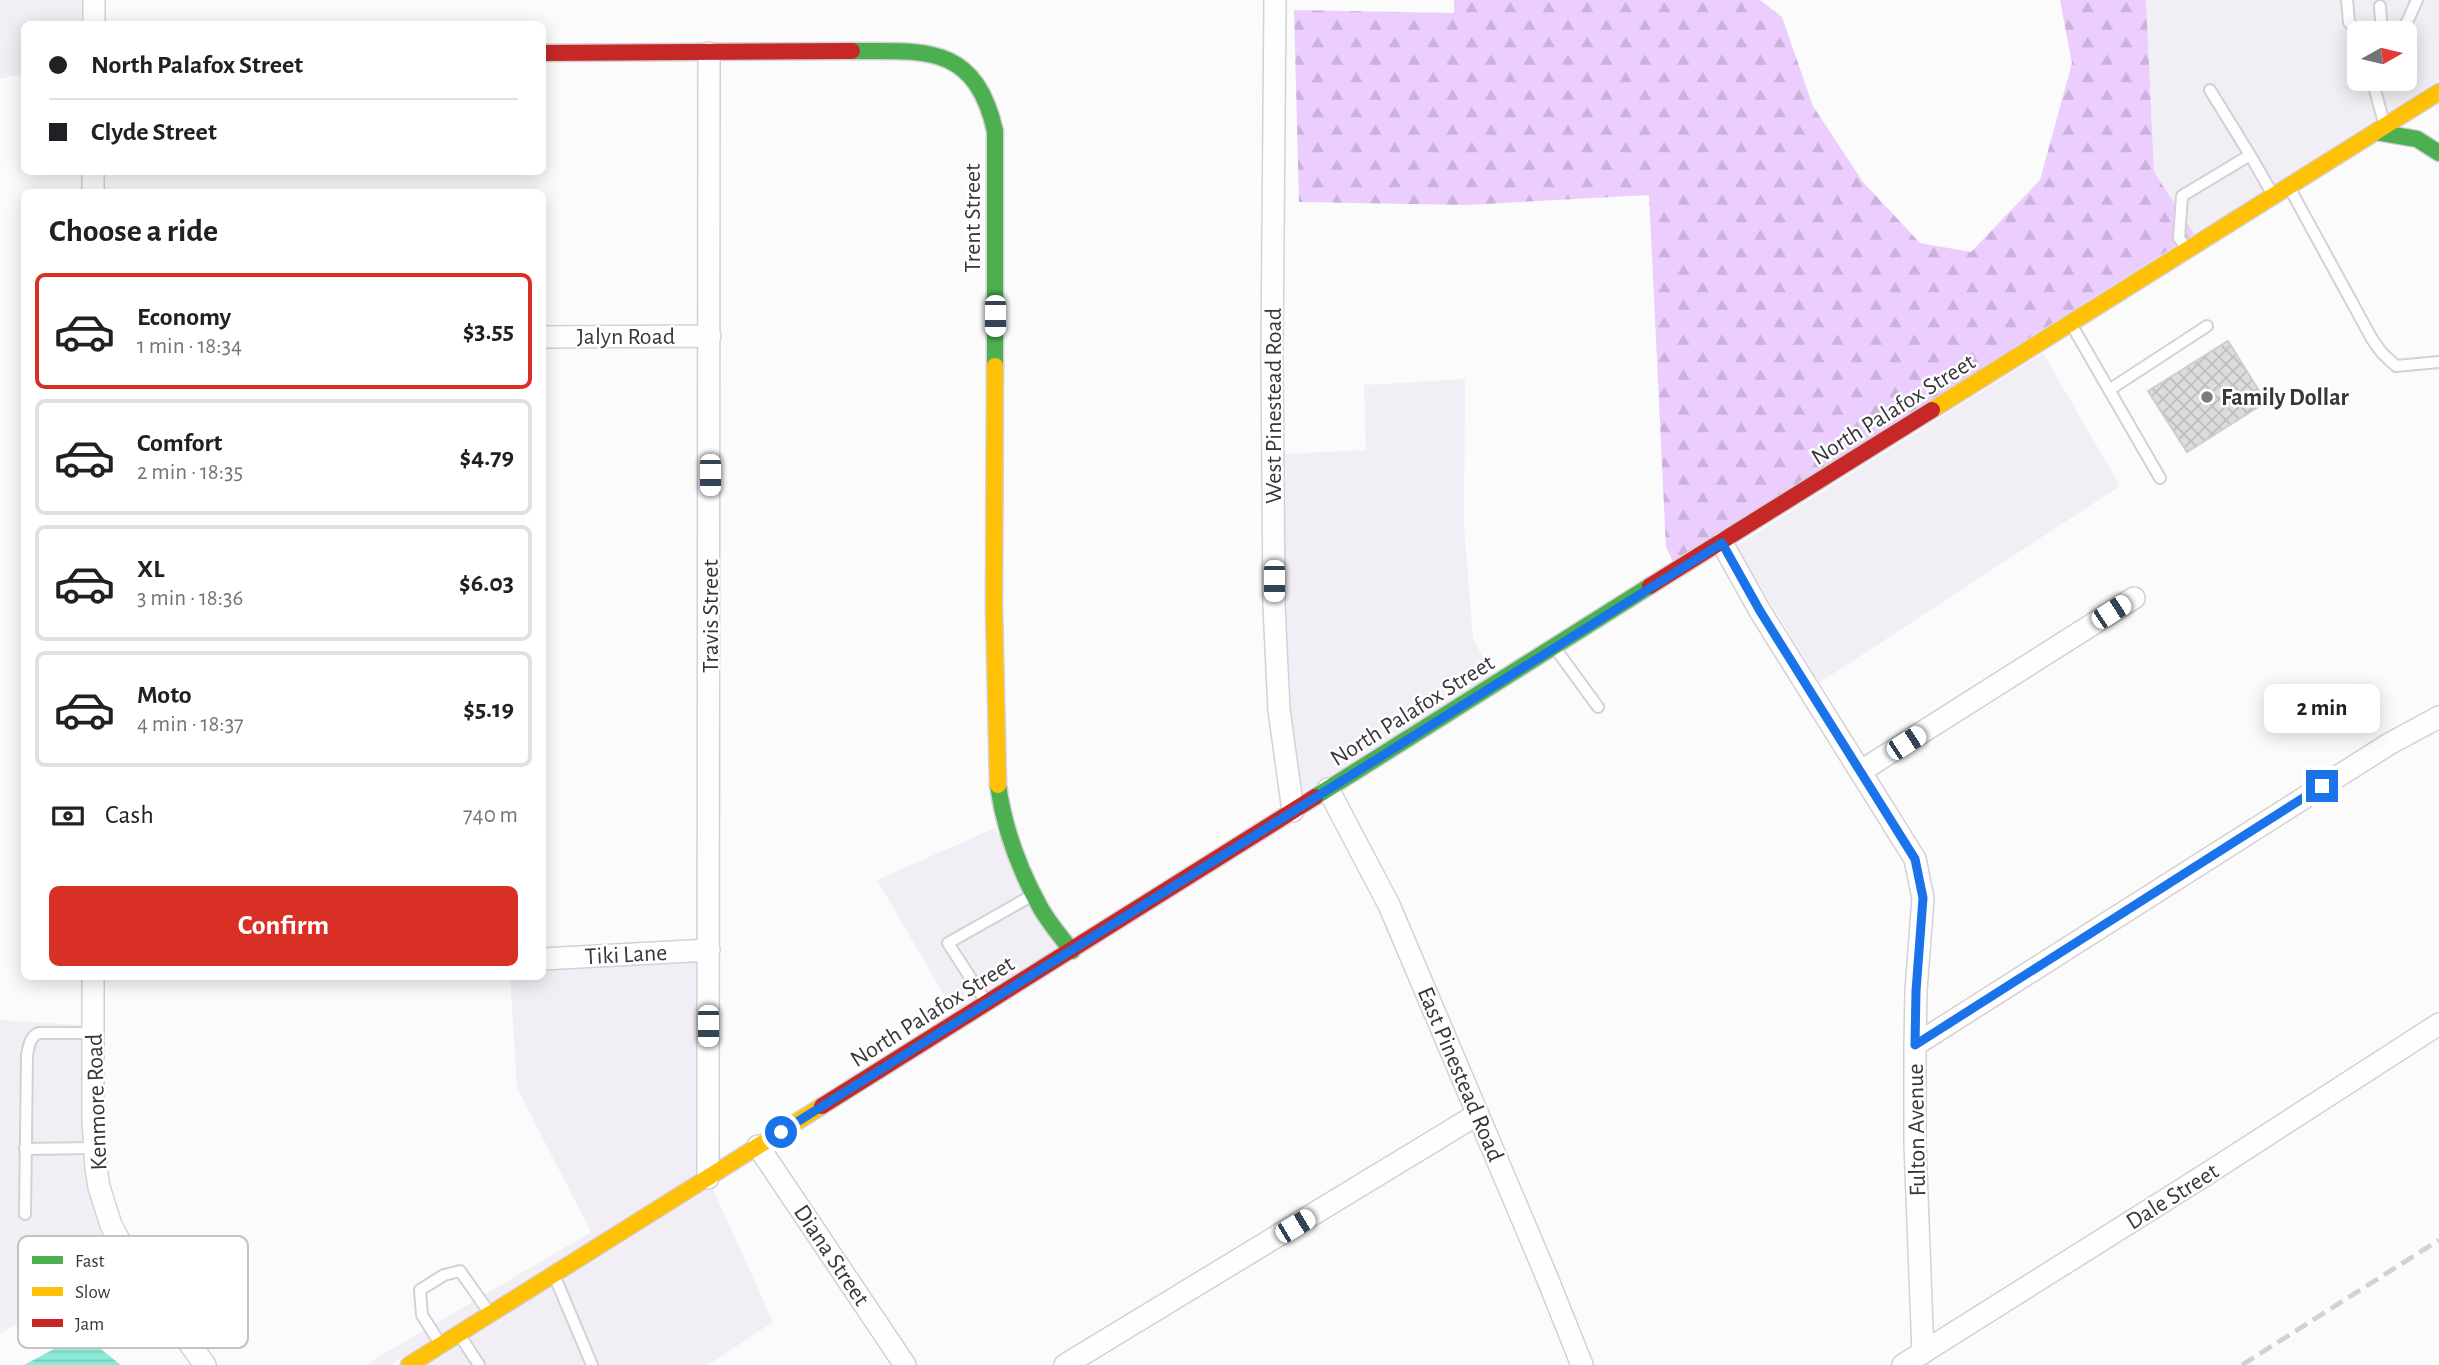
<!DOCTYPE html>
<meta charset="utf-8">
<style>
:root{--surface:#fff;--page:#f2f2f2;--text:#202124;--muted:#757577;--line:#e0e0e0;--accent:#d93025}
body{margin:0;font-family:"Alegreya Sans",sans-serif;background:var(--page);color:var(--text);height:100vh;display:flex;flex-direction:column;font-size:26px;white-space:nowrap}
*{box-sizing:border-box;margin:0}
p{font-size:23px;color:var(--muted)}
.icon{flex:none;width:38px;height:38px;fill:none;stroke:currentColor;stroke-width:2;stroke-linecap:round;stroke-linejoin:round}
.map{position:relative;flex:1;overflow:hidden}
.sheet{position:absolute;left:21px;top:189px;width:525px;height:791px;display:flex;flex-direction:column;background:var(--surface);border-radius:10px;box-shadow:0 4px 18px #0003}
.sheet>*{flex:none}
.guide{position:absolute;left:21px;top:21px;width:525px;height:154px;border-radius:10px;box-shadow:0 4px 18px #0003;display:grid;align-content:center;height:154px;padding:0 28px;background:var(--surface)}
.needle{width:46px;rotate:82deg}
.tools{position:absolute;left:2347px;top:21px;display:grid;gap:14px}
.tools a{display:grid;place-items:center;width:70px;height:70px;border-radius:10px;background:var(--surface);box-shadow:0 4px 18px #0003;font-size:35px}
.end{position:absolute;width:32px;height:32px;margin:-16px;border:9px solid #1a73e8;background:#fff;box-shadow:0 0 0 4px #fff}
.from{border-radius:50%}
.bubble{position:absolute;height:49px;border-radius:10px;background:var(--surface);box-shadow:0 4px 18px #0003;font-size:23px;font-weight:700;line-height:49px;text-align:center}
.car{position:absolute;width:21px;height:42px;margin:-21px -10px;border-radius:9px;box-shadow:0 0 5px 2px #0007;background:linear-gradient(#fff 24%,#345 0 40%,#fff 0 76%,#345 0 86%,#fff 0)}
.guide b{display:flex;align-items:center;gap:24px;height:66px;font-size:26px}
.guide b+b{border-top:2px solid var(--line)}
.guide i{width:18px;height:18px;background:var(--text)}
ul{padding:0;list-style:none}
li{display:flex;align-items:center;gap:21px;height:116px;margin:0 14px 10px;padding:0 14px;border:4px solid var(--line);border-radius:10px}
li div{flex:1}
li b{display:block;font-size:26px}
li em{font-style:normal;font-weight:700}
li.on{border-color:var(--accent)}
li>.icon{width:63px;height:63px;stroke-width:1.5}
h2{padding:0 28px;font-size:32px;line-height:84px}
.pay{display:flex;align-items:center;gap:18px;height:77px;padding:0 28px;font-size:26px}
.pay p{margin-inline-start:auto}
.cta{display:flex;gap:14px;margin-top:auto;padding:14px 28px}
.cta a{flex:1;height:80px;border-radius:10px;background:var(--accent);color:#fff;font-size:28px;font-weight:700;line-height:80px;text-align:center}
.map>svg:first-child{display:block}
.built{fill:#f2eef5;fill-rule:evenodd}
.forest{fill:url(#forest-firs)}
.water{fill:url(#water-rules)}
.building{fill:url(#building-cross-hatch);stroke:#cfcdd0;stroke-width:2}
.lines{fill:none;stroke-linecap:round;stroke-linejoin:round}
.lane-casing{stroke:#d3d1d4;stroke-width:14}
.street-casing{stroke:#d3d1d4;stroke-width:24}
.fast-casing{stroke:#d3d1d4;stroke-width:19}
.slow-casing{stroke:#d3d1d4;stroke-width:19}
.jam-casing{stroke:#d3d1d4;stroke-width:19}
.lane{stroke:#fffeff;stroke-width:10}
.street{stroke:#fffeff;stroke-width:21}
.fast{stroke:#4caf50;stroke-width:16}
.slow{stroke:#ffc107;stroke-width:16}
.jam{stroke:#c62828;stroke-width:16}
.rail{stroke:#d2d2d2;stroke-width:5;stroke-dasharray:14 7;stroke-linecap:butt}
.route{stroke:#1a73e8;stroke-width:9}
.poi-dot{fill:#7d7a7f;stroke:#fff;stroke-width:2.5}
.labels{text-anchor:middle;stroke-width:5;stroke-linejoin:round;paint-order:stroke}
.street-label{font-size:24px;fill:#38353b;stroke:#fff}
.poi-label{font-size:24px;font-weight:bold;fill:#38353b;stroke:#fff;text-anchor:start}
.key{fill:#fff;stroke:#c3c2c4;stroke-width:2}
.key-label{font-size:19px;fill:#38353b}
</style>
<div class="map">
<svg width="2439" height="1365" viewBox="0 0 2439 1365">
<defs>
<pattern id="forest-firs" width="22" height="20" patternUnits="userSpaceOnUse" patternTransform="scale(1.75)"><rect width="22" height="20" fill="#ebcefd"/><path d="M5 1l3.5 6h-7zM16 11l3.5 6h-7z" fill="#cab2da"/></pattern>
<pattern id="water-rules" width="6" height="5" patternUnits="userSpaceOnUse" patternTransform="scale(1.75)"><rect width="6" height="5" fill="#8aebd6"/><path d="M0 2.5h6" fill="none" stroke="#78cab9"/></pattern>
<pattern id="building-cross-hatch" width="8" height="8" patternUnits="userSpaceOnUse" patternTransform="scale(1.75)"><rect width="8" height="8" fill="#dddbde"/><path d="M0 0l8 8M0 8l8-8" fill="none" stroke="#bebdbf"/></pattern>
</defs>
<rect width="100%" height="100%" fill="#fcfbfc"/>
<path class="built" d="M0,0H82V24H24V74L0,79Z
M2146,0H2439V80L2194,234L2154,172ZM2359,33H2404V79H2359Z
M2043,353L2120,486L1819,683L1736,546Z
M1465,379L1464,525L1473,638L1492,675L1302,793L1290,709L1285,605L1284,454L1366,450L1364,385Z
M995,828L1056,949L954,1012L877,880Z
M697,960V1173L390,1365H365L591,1232L517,1088L510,977L542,976L543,969Z
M0,1020L82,1025V1119L84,1169L93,1209L107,1244L111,1270L0,1334Z
M712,1187L773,1322L708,1365H428Z"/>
<path class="forest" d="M1454,0H1760L1782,17L1813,106L1863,182L1920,243L1971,252L2040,180L2072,63L2060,0H2146L2154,172L2194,234L1673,562L1666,547L1649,195L1467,205L1299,202L1294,10L1454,13Z"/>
<path class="water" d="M88,1339L121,1365H24L69,1341Z"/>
<path class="building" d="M2228,341L2266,402L2187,452L2148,391Z"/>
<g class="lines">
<g class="lane-casing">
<path id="lane" d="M2347,0L2349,22L2359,34
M2380,6L2382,33
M2389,33L2403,31L2417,0
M2372,79L2384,123
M2210,90L2250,155
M2289,187L2372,339L2382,353L2396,366L2439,362
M2186,248L2179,238L2182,196L2250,155L2273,195
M2071,324L2160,478
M2109,390L2207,326
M1555,648L1598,707
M986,1002L948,943L1033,895
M25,1149L94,1148
M25,1214L27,1055C29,1046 30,1036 39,1033H93
M554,1275L592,1365
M459,1334L479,1365
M441,1345L422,1315L420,1290L444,1275L460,1271L489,1312"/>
</g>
<g class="street-casing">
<path id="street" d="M94,0V24
M1275,0L1272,353L1274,606L1279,710L1293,811
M93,192V172
M542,337L710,336
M1722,543L1760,611L1915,859L1923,898L1916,991L1915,1045V1144L1923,1353
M1861,771L2134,598
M1328,789L1389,905L1546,1275L1582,1365
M542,959L709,950
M93,976V1118L96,1168L99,1187L111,1225L130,1261L205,1365
M1915,1045L2389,744L2439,717
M758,1146L905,1365
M708,1178L709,53
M1065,1365L1478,1114
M1903,1365L2202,1177L2439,1024"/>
</g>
<g class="fast-casing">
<path id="fast" d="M852,51C926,51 975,44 995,131V366
M2376,132L2417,139L2439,153
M998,785C1004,828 1019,869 1040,907C1049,923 1061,937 1072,951
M1315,797L1650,586"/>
</g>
<g class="slow-casing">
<path id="slow" d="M995,366L994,608L998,785
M1932,410L2439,92
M409,1365L822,1106"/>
</g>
<g class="jam-casing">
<path id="jam" d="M542,53L852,51
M1650,586L1932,410
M822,1106L1315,797"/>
</g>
<use href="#lane" class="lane"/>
<use href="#street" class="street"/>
<use href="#fast" class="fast"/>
<use href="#slow" class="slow"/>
<use href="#jam" class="jam"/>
<path class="rail" d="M2242,1365L2439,1240"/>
</g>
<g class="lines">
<path class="route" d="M781,1132L1722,543L1760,611L1915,859L1923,898L1916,991L1915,1045L2322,786"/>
</g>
<circle class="poi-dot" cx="2207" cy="397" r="7"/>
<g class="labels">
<g class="street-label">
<text transform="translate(972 218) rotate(-90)" y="8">Trent Street</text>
<text x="626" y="344">Jalyn Road</text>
<text transform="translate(1273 406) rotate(-90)" y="8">West Pinestead Road</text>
<text transform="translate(1893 409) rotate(-32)" y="8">North Palafox Street</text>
<text transform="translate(710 616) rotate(-90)" y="8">Travis Street</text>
<text transform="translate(1412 710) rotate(-32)" y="8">North Palafox Street</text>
<text transform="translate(626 954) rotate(-3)" y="8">Tiki Lane</text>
<text transform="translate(932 1011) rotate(-32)" y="8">North Palafox Street</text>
<text transform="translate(1461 1074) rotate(67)" y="8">East Pinestead Road</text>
<text transform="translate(96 1102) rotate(-92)" y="8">Kenmore Road</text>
<text transform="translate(1916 1130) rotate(-91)" y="8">Fulton Avenue</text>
<text transform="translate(2172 1196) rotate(-32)" y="8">Dale Street</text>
<text transform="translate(832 1255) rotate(56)" y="8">Diana Street</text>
</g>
<g class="poi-label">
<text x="2221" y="405">Family Dollar</text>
</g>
</g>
<rect x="18" y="1236" width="230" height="112" rx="10" class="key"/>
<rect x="32" y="1256" width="31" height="8" fill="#4caf50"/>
<rect x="32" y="1287" width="31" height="9" fill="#ffc107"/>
<rect x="32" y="1319" width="31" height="8" fill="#c62828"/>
<g class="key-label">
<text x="75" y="1267">Fast</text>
<text x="75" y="1298">Slow</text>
<text x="75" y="1330">Jam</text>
</g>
</svg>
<div class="tools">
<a><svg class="needle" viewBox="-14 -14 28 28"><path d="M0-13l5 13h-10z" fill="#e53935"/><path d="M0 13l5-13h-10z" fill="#757577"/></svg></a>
</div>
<i class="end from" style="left:781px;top:1132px"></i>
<i class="end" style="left:2322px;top:786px"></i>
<div class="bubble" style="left:2264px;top:684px;width:116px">2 min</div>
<i class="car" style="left:995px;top:316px;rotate:180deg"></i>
<i class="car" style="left:710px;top:475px;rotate:180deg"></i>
<i class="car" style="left:1274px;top:581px;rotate:180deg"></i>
<i class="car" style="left:2111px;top:612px;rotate:57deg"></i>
<i class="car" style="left:1906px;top:743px;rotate:57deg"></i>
<i class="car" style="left:708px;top:1026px;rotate:180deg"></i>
<i class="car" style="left:1295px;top:1226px;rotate:59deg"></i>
<div class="guide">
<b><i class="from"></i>North Palafox Street</b>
<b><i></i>Clyde Street</b>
</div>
<section class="sheet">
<h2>Choose a ride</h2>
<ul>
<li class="on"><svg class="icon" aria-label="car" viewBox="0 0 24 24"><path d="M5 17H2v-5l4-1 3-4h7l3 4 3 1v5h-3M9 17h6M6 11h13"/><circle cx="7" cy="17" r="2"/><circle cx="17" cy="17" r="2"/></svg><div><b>Economy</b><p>1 min · 18:34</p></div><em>$3.55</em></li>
<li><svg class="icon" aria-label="car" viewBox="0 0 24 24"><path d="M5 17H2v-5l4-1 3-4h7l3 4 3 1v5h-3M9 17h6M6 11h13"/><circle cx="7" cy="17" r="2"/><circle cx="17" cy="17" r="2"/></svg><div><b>Comfort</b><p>2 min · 18:35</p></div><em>$4.79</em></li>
<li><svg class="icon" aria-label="car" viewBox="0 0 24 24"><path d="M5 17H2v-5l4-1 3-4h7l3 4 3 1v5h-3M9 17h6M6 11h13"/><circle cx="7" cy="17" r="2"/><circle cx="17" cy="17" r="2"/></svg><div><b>XL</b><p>3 min · 18:36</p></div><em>$6.03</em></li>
<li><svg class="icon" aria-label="car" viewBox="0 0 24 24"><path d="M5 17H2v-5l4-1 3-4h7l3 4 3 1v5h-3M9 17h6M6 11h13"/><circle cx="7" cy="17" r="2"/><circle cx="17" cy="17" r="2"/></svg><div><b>Moto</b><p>4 min · 18:37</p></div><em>$5.19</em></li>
</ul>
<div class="pay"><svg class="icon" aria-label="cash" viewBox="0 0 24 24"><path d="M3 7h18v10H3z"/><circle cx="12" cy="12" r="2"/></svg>Cash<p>740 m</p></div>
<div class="cta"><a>Confirm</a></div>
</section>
</div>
